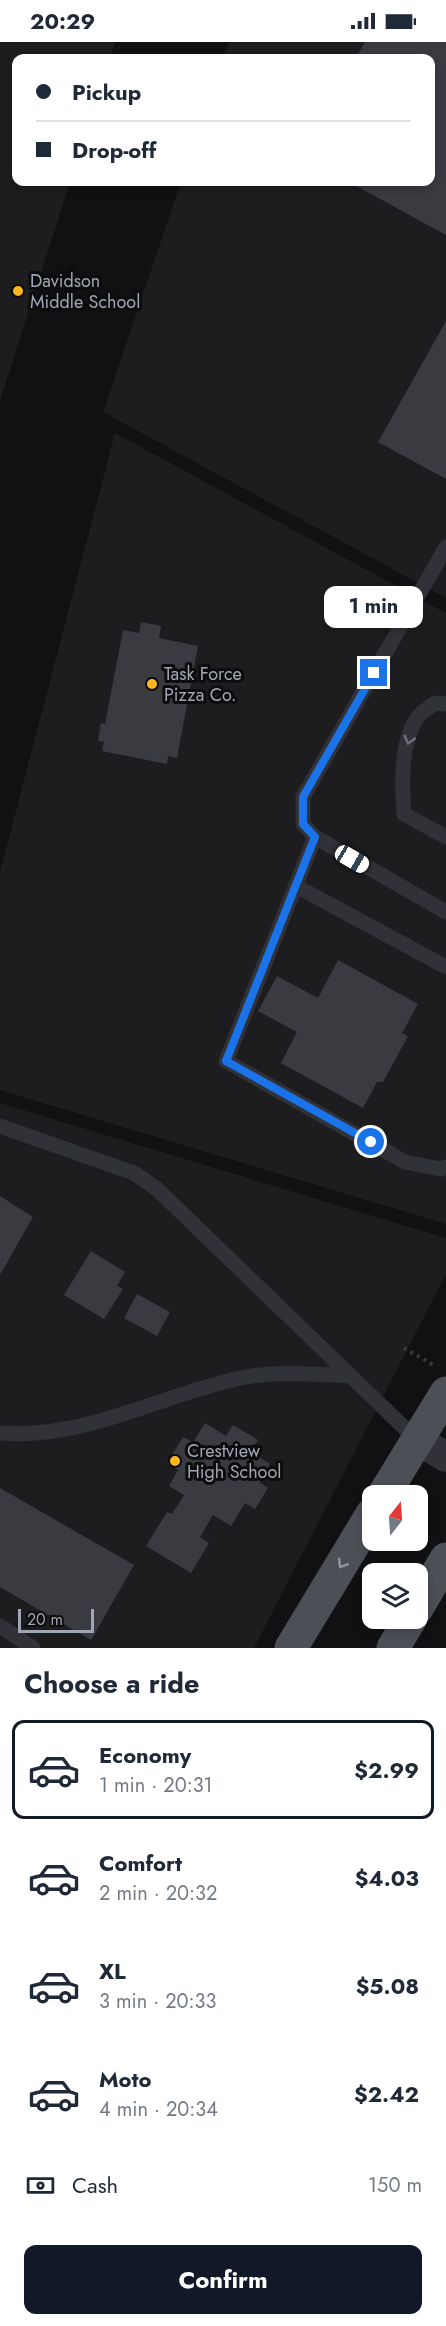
<!DOCTYPE html>
<meta charset="utf-8">
<style>
:root{--surface:#fff;--page:#f6f6f7;--text:#1f2937;--muted:#747a83;--line:#e0e1e3;--accent:#111827}
body{margin:0;font-family:Jost,sans-serif;background:var(--page);color:var(--text);height:100vh;display:flex;flex-direction:column;font-size:22px;white-space:nowrap}
*{box-sizing:border-box;margin:0}
p{font-size:20px;color:var(--muted)}
.icon{flex:none;width:33px;height:33px;fill:none;stroke:currentColor;stroke-width:2;stroke-linecap:round;stroke-linejoin:round}
.map{position:relative;height:1606px;overflow:hidden}
.details{display:flex;flex-direction:column;background:var(--surface);flex:1}
.details>*{flex:none}
.banner{position:absolute;left:12px;top:12px;width:423px;height:132px;border-radius:12px;box-shadow:0 3px 9px #0003;display:grid;align-content:center;height:132px;padding:0 24px;background:var(--surface)}
.needle{width:39px;rotate:17deg}
.controls{position:absolute;left:362px;top:1443px;display:grid;gap:12px}
.controls a{display:grid;place-items:center;width:66px;height:66px;border-radius:12px;background:var(--surface);box-shadow:0 3px 9px #0003;font-size:30px}
.scale{position:absolute;left:18px;bottom:15px;width:76px;box-sizing:border-box;padding-left:6px;border:3px solid #a1a6b5;border-top:0;font-size:16px;line-height:21px;white-space:nowrap;color:#a1a6b5;-webkit-text-stroke:4px #0c0c0d;paint-order:stroke}
.end{position:absolute;width:27px;height:27px;margin:-14px;border:8px solid #1a73e8;background:#fff;box-shadow:0 0 0 3px #fff}
.from{border-radius:50%}
.bubble{position:absolute;height:42px;border-radius:12px;background:var(--surface);box-shadow:0 3px 9px #0003;font-size:20px;font-weight:700;line-height:42px;text-align:center}
.car{position:absolute;width:18px;height:36px;margin:-18px -9px;border-radius:8px;box-shadow:0 0 4px 2px #0007;background:linear-gradient(#fff 24%,#345 0 40%,#fff 0 76%,#345 0 86%,#fff 0)}
.banner b{display:flex;align-items:center;gap:21px;height:57px;font-size:22px}
.banner b+b{border-top:2px solid var(--line)}
.banner i{width:15px;height:15px;background:var(--text)}
ul{padding:0;list-style:none}
li{display:flex;align-items:center;gap:18px;height:99px;margin:0 12px 9px;padding:0 12px;border:3px solid transparent;border-radius:12px}
li div{flex:1}
li b{display:block;font-size:22px}
li em{font-style:normal;font-weight:700}
li.selected{border-color:var(--accent)}
li>.icon{width:54px;height:54px;stroke-width:1.5}
h2{padding:0 24px;font-size:27px;line-height:72px}
.pay{display:flex;align-items:center;gap:15px;height:66px;padding:0 24px;font-size:22px}
.pay p{margin-inline-start:auto}
.primary-button{display:flex;gap:12px;margin-top:auto;padding:12px 24px}
.primary-button a{flex:1;height:69px;border-radius:12px;background:var(--accent);color:#fff;font-size:24px;font-weight:700;line-height:69px;text-align:center}
.status{display:flex;justify-content:space-between;align-items:center;height:42px;padding:0 30px;background:var(--surface);direction:ltr}
.status svg{height:16px;fill:currentColor}
.map>svg:first-child{display:block}
.built{fill:#1d1d20}
.building{fill:#3a3b41}
.lines{fill:none;stroke-linecap:round;stroke-linejoin:round}
.path{stroke:#37393f;stroke-width:4;stroke-dasharray:3 4.5;stroke-linecap:butt}
.lane{stroke:#313238;stroke-width:15}
.street{stroke:#313238;stroke-width:30}
.primary{stroke:#4d4f57;stroke-width:33}
.oneway{stroke:#6f727d}
.oneway2{stroke:#9095a2}
.route{stroke:#1a73e8;stroke-width:8}
.poi-dot{fill:#ffb71c;stroke:#0c0c0d;stroke-width:2}
.labels{text-anchor:middle;stroke-width:6;stroke-linejoin:round;paint-order:stroke}
.poi-label{font-size:18px;fill:#a1a6b5;stroke:#0c0c0d;text-anchor:start}
</style>
<div class="status"><b>20:29</b><svg viewBox="0 0 49 12"><path d="M0 12V9h3v3zM5 12V6h3v6zM10 12V3h3v9zM15 12V0h3v12zM26 1h20v11H26zM47 4h2v5h-2z"/></svg></div>
<div class="map">
<svg width="446" height="1606" viewBox="0 0 446 1606">
<rect width="100%" height="100%" fill="#111113"/>
<path class="built" d="M0,0H115L110,16H16V140H70L0,359Z
M229,0H446V556L103,370L181,140H430V16H223Z
M115,391L446,571V1182L0,1048V830Z
M0,1061L446,1196V1232L254,1606H0Z"/>
<path class="building" d="M365,0H446V193L349,140H430V16H356Z
M446,279V437L378,400Z
M141,580L161,584L159,596L198,604L177,716L168,714L167,722L102,709L104,700L98,699L101,681L105,682L123,588L139,591Z
M338,918L418,962L402,991L408,994L383,1040H377L363,1066L281,1021L297,990L258,969L277,934L318,956Z
M0,1154L33,1175L0,1233Z
M91,1209L125,1230L117,1244L123,1247L104,1277L64,1253Z
M137,1252L170,1270L157,1294L124,1276Z
M205,1381L226,1394L233,1383L258,1398L251,1410L270,1422L259,1440L268,1446L255,1467L245,1461L231,1484L213,1473L200,1495L209,1501L191,1531L146,1504L167,1470L172,1472L184,1453L169,1444L178,1428L167,1421L183,1395L193,1400Z
M0,1446L134,1523L91,1598L0,1545Z"/>
<g class="lines">
<path class="path" d="M404,1306L435,1324"/>
<path class="lane" d="M446,505L303,755V782L315,795L446,870
M446,662L435,661C429,666 421,670 417,676C400,703 402,741 404,772L446,795
M315,795L226,1019L405,1120L441,1127L446,1125
M296,844L446,925
M0,1084L134,1131L157,1147L417,1398
M0,1391C82,1398 157,1355 236,1337C274,1328 311,1332 350,1334
M0,1584L33,1606"/>
<path class="street" d="M417,1398L446,1415"/>
<path class="primary" d="M383,1454L446,1351
M417,1566L446,1517
M291,1606L372,1472
M393,1606L411,1576"/>
</g>
<defs><path id="oneway-chevron" d="M-2-3.5L2.5 0L-2 3.5" fill="none" stroke-width="1.6" stroke-linecap="round" stroke-linejoin="round" transform="scale(1.5)"/></defs>
<use class="oneway" href="#oneway-chevron" transform="translate(409 698) rotate(105)"/>
<use class="oneway2" href="#oneway-chevron" transform="translate(342 1522) rotate(121)"/>
<g class="lines">
<path class="route" d="M371,1100L226,1019L315,795L303,782V755L374,631"/>
</g>
<g class="poi-dot">
<circle cx="18" cy="249" r="6"/>
<circle cx="152" cy="642" r="6"/>
<circle cx="175" cy="1419" r="6"/>
</g>
<g class="labels">
<g class="poi-label">
<text x="30" y="245">Davidson<tspan x="30" dy="21">Middle School</tspan></text>
<text x="164" y="638">Task Force<tspan x="164" dy="21">Pizza Co.</tspan></text>
<text x="187" y="1415">Crestview<tspan x="187" dy="21">High School</tspan></text>
</g>
</g>
</svg>
<div class="controls">
<a><svg class="needle" viewBox="-14 -14 28 28"><path d="M0-13l5 13h-10z" fill="#e53935"/><path d="M0 13l5-13h-10z" fill="#747a83"/></svg></a>
<a><svg class="icon" aria-label="layers" viewBox="0 0 24 24"><path d="M12 4l9 5-9 5-9-5zM3 14l9 5 9-5"/></svg></a>
</div>
<div class="scale">20 m</div>
<i class="end from" style="left:371px;top:1100px"></i>
<i class="end" style="left:374px;top:631px"></i>
<div class="bubble" style="left:324px;top:544px;width:99px">1 min</div>
<i class="car" style="left:352px;top:817px;rotate:120deg"></i>
<div class="banner">
<b><i class="from"></i>Pickup</b>
<b><i></i>Drop-off</b>
</div>
</div>
<section class="details">
<h2>Choose a ride</h2>
<ul>
<li class="selected"><svg class="icon" aria-label="car" viewBox="0 0 24 24"><path d="M5 17H2v-5l4-1 3-4h7l3 4 3 1v5h-3M9 17h6M6 11h13"/><circle cx="7" cy="17" r="2"/><circle cx="17" cy="17" r="2"/></svg><div><b>Economy</b><p>1 min · 20:31</p></div><em>$2.99</em></li>
<li><svg class="icon" aria-label="car" viewBox="0 0 24 24"><path d="M5 17H2v-5l4-1 3-4h7l3 4 3 1v5h-3M9 17h6M6 11h13"/><circle cx="7" cy="17" r="2"/><circle cx="17" cy="17" r="2"/></svg><div><b>Comfort</b><p>2 min · 20:32</p></div><em>$4.03</em></li>
<li><svg class="icon" aria-label="car" viewBox="0 0 24 24"><path d="M5 17H2v-5l4-1 3-4h7l3 4 3 1v5h-3M9 17h6M6 11h13"/><circle cx="7" cy="17" r="2"/><circle cx="17" cy="17" r="2"/></svg><div><b>XL</b><p>3 min · 20:33</p></div><em>$5.08</em></li>
<li><svg class="icon" aria-label="car" viewBox="0 0 24 24"><path d="M5 17H2v-5l4-1 3-4h7l3 4 3 1v5h-3M9 17h6M6 11h13"/><circle cx="7" cy="17" r="2"/><circle cx="17" cy="17" r="2"/></svg><div><b>Moto</b><p>4 min · 20:34</p></div><em>$2.42</em></li>
</ul>
<div class="pay"><svg class="icon" aria-label="cash" viewBox="0 0 24 24"><path d="M3 7h18v10H3z"/><circle cx="12" cy="12" r="2"/></svg>Cash<p>150 m</p></div>
<div class="primary-button"><a>Confirm</a></div>
</section>
